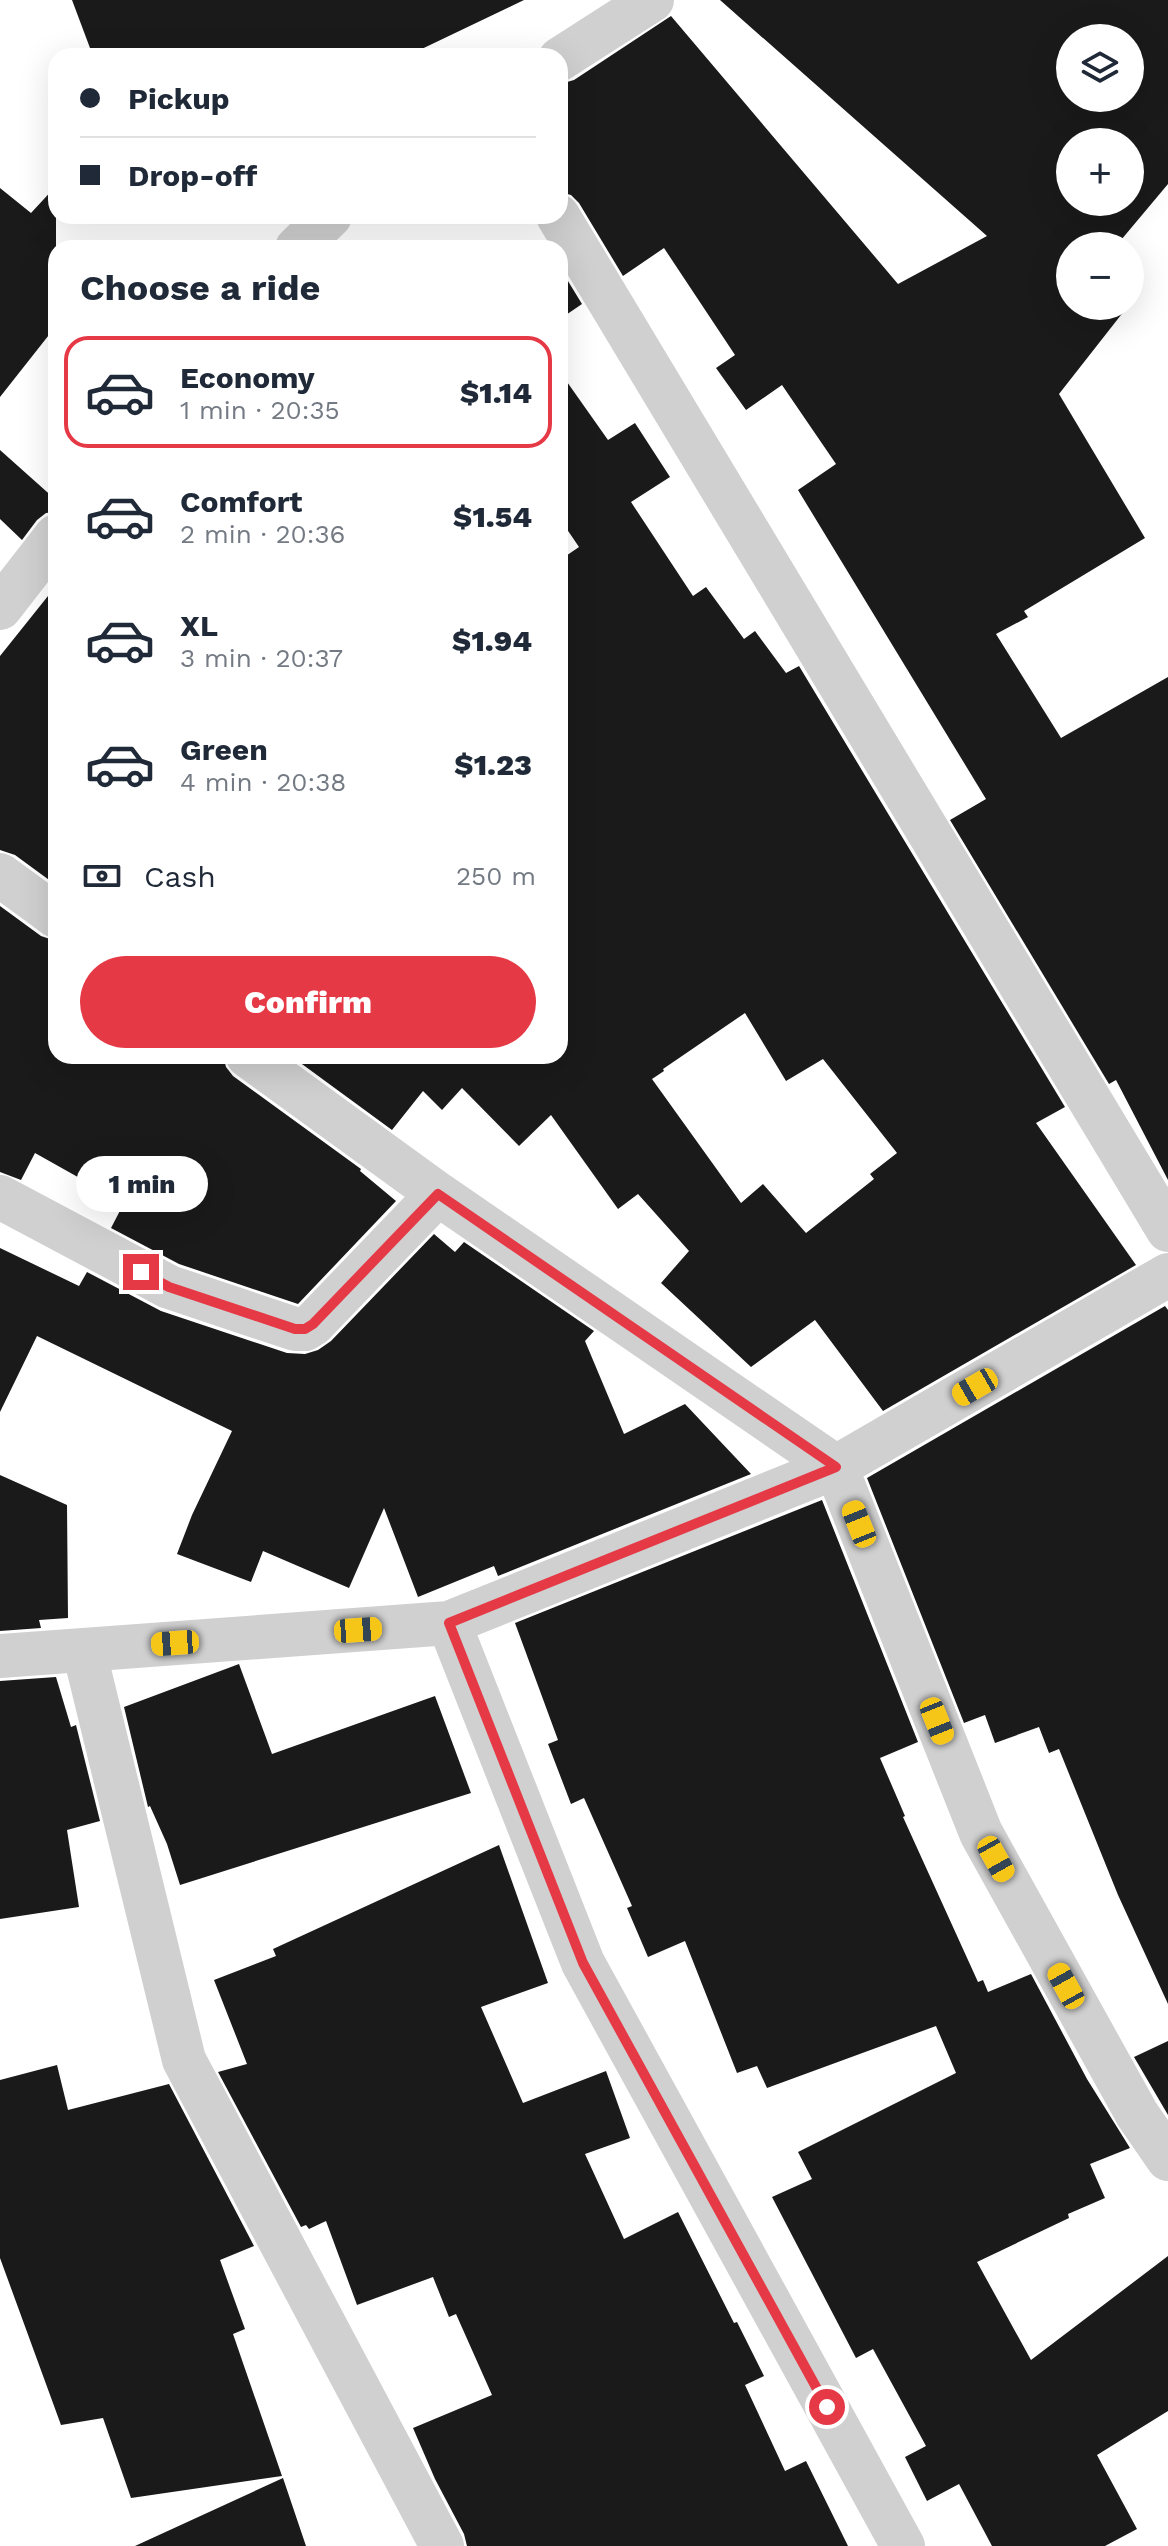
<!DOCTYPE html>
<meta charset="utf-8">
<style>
:root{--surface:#fff;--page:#f6f6f7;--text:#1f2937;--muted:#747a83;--line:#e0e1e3;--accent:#e63946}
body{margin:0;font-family:"Work Sans",sans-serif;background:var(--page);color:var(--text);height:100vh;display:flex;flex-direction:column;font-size:30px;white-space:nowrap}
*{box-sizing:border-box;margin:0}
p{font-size:26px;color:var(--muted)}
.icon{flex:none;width:44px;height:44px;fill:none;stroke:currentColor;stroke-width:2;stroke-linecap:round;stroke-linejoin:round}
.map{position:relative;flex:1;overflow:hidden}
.side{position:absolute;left:48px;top:240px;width:520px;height:824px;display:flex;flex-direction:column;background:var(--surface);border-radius:24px;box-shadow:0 8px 32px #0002}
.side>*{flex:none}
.guide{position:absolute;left:48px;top:48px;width:520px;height:176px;border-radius:24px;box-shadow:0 8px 32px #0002;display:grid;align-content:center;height:176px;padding:0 32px;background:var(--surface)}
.buttons{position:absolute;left:1056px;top:24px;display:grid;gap:16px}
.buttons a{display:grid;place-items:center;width:88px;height:88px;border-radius:50%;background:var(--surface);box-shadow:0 8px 32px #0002;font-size:40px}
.end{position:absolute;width:36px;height:36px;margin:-18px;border:10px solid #e63946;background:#fff;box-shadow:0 0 0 4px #fff}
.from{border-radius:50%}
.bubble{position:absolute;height:56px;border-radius:28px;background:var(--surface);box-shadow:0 8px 32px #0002;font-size:26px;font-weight:800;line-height:56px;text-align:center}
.car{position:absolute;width:24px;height:48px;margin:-24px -12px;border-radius:10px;box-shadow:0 0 6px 2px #0007;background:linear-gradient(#f5c518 24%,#345 0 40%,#f5c518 0 76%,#345 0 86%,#f5c518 0)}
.guide b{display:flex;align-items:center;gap:28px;height:76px;font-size:30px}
.guide b+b{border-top:2px solid var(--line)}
.guide i{width:20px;height:20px;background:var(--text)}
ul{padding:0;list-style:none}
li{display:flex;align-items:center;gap:24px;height:112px;margin:0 16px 12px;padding:0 16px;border:4px solid transparent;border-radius:24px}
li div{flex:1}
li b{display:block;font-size:30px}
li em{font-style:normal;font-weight:800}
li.active{border-color:var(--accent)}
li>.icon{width:72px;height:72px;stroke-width:1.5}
h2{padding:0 32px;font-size:36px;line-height:96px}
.pay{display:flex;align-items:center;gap:20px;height:88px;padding:0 32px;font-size:30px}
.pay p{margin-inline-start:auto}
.button{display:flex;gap:16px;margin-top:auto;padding:16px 32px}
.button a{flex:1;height:92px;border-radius:48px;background:var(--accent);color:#fff;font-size:32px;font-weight:800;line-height:92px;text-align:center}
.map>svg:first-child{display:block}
.building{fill:#1a1a1a;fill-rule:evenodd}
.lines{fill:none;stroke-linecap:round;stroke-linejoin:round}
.minor{stroke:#d0d0d0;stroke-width:44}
.route{stroke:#e63946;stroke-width:10}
</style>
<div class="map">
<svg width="1168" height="2546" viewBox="0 0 1168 2546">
<rect width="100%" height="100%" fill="#fff"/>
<path class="building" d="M72,0H524L407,56H93Z
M720,0H1168V184L1116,246H1070V306H1128L1059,394L1145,538L1024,611L1028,617L996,634L1061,738L1168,677V1180L1116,1080L1109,1084L950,820L986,799L798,490L836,464L782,385L746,410L716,368L735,355L664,248L623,276L579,203L571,195L560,192V84L574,80L671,16L898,284L987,236ZM1070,38H1130V98H1070ZM1070,142H1130V202H1070Z
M56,186V326L0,397V188L31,213Z
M560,268L582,304L560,319Z
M560,372L608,440L635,423L670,477L631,502L693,596L706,587L744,639L755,631L786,673L799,666L1065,1107L1036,1123L1136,1265L883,1411L815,1320L751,1367L661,1283L689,1251L638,1194L618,1209L551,1115L519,1146L462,1088L442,1110L423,1091L392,1130L291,1056H560V560L579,547L560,519ZM745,1013L786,1081L823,1059L897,1153L870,1174L874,1179L806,1233L763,1184L741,1203L652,1079L664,1071L663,1069Z
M0,450L56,500V512L46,513L37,520L22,540L0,519Z
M56,586V885L15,855L0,850V656Z
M0,906L41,936L56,941V1056H223L226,1067L233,1076L361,1169L360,1171L396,1201L298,1304L179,1264L111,1228L124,1203L35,1153L21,1180L0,1172Z
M434,1234L455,1252L464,1242L594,1331L585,1341L624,1434L685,1404L751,1474L498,1576L494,1566L418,1597L384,1508L349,1588L263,1551L251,1582L177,1554L192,1515L232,1431L37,1336L0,1412V1248L79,1286L87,1272L161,1311L287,1353L305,1354L318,1350L331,1341Z
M1165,1306L1168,1310V2004L1118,1895L1059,1749L1049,1753L1039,1727L995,1743L985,1715L964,1723L867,1478Z
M0,1475L67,1505L68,1618L39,1620L41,1628L0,1631Z
M822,1500L918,1742L880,1758L905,1816L903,1817L978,1982L983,1980L988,1992L1031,1974L1087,2079L1130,2148L1090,2164L1105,2198L1068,2214L1069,2218L977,2262L1031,2360L1168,2256V2411L1097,2455L1137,2529L1105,2546H992L959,2484L927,2501L905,2457L926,2446L873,2349L856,2358L772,2197L812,2179L798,2152L956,2073L936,2026L767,2088L757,2066L737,2073L685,1941L648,1957L627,1908L632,1906L584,1798L571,1804L548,1744L558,1740L515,1623Z
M239,1664L272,1754L435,1696L471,1793L180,1885L167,1844L150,1806L148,1807L124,1707Z
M56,1677L71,1727L76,1725L100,1821L67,1830L79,1907L0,1919V1681Z
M499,1845L548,1983L481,2007L523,2103L606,2071L630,2138L585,2154L624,2239L678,2212L734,2323L737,2322L764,2376L745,2385L785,2471L806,2461L848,2546H467L464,2534L435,2479L413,2428L492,2395L456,2314L449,2317L433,2277L357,2305L326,2221L309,2229L306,2225L301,2227L218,2072L247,2064L214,1980L276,1956L273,1949Z
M1168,2041V2115L1134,2057Z
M57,2065L68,2110L169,2084L254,2246L220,2260L245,2329L233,2334L282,2476L131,2498L103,2418L61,2425L0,2258V2080Z
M283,2478L306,2546H135Z"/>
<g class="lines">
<path class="minor" d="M560,59L652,0
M558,216L1168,1230
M297,248L330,216
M0,608L56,536
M0,875L56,916
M248,1056L438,1194L836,1467L981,1833L1137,2114L1168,2159
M0,1197L169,1287L295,1329H305L313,1324L438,1194
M449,1623L583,1963L903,2546
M84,1650L184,2060L442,2546
M0,1656L449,1623L836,1467L1168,1275"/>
</g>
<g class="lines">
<path class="route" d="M141,1272L169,1287L295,1329H305L313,1324L438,1194L836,1467L449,1623L583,1963L827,2407"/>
</g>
</svg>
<div class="buttons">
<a><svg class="icon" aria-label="layers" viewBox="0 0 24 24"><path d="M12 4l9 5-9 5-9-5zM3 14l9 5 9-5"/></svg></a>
<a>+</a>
<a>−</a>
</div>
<i class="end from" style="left:827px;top:2407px"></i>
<i class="end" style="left:141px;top:1272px"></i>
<div class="bubble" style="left:76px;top:1156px;width:132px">1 min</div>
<i class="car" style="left:975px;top:1387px;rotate:240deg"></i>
<i class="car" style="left:859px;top:1524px;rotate:338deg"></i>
<i class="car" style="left:358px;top:1630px;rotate:86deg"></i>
<i class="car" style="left:175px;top:1643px;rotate:266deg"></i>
<i class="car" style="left:937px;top:1721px;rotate:158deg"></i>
<i class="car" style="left:996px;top:1859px;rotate:151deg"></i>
<i class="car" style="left:1066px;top:1986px;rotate:331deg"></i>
<div class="guide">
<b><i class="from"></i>Pickup</b>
<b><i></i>Drop-off</b>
</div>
<section class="side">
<h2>Choose a ride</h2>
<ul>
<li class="active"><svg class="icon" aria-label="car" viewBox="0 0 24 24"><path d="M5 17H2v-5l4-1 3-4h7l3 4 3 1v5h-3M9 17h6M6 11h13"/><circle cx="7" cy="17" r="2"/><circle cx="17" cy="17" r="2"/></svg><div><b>Economy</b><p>1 min · 20:35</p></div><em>$1.14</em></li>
<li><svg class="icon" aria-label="car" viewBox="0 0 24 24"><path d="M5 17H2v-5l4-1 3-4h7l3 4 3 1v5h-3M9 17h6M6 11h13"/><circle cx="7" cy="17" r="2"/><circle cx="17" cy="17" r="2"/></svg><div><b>Comfort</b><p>2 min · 20:36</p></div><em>$1.54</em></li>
<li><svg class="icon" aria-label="car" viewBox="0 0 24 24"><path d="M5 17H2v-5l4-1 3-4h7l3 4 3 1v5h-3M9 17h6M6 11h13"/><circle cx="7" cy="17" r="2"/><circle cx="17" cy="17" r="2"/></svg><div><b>XL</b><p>3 min · 20:37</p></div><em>$1.94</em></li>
<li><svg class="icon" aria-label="car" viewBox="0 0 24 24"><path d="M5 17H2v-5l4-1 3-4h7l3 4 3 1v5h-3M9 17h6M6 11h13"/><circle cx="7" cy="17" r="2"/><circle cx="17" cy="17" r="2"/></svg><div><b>Green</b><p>4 min · 20:38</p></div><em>$1.23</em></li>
</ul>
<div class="pay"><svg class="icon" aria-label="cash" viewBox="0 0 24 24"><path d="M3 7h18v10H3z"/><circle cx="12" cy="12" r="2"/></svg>Cash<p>250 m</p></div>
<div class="button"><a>Confirm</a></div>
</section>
</div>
